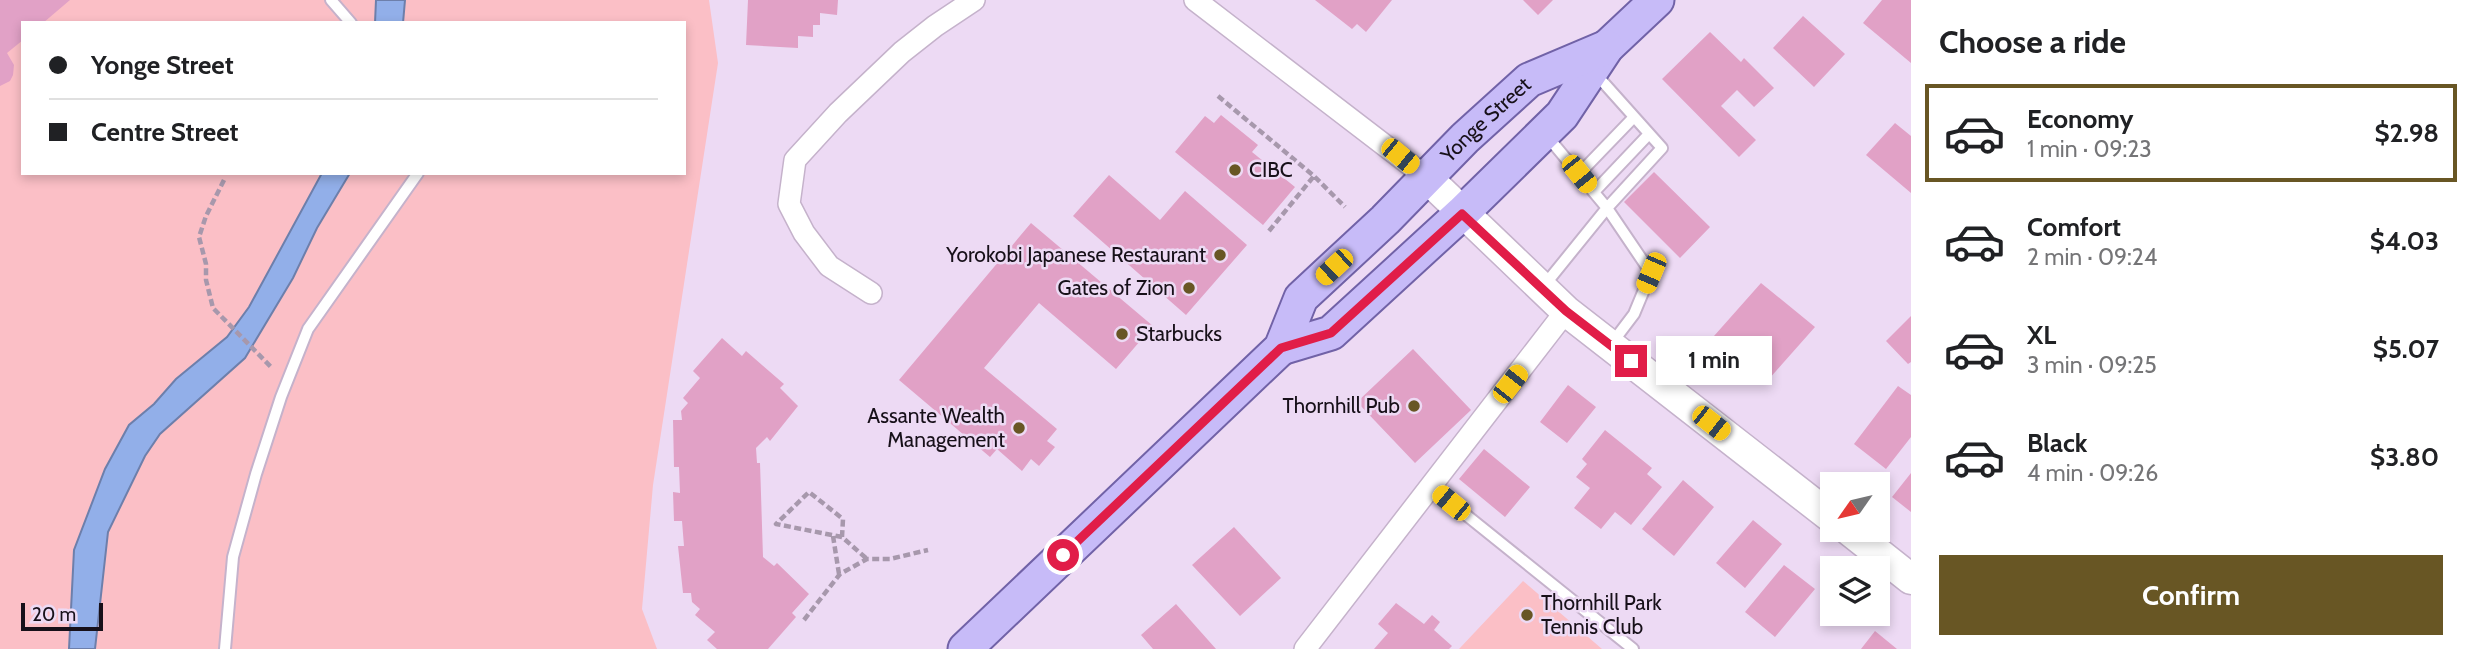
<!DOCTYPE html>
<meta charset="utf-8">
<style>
:root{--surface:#fff;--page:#f6f6f6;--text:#202124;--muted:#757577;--line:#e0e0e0;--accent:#685624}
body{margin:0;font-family:Cabin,sans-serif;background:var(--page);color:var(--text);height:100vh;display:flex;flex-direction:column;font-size:26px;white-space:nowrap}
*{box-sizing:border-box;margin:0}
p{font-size:23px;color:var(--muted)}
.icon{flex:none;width:38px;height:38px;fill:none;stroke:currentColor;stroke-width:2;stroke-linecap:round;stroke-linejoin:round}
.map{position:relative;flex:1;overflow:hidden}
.side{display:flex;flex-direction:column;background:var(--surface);width:560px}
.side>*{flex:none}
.hud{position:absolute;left:21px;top:21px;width:665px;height:154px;border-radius:0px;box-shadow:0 4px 10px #0003;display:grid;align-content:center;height:154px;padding:0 28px;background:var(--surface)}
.needle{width:46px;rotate:236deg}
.controls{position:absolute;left:1820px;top:472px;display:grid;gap:14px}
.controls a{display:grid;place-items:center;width:70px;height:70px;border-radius:0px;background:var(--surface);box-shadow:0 4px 10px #0003;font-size:35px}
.scale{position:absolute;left:21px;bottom:18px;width:82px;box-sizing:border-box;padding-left:7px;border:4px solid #171019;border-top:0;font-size:19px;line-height:24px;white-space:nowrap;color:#171019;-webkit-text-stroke:5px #eddaf4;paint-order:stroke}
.end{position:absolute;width:32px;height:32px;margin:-16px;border:9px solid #e11d48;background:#fff;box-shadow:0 0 0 4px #fff}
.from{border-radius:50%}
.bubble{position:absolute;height:49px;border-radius:0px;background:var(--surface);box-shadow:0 4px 10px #0003;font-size:23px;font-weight:800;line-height:49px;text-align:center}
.car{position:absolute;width:21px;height:42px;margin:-21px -10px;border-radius:9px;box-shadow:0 0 5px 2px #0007;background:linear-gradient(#f5c518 24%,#345 0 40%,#f5c518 0 76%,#345 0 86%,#f5c518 0)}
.hud b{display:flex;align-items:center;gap:24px;height:66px;font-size:26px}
.hud b+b{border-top:2px solid var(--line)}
.hud i{width:18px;height:18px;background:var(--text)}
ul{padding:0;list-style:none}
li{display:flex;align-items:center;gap:21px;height:98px;margin:0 14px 10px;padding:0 14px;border:4px solid transparent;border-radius:0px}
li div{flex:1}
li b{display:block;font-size:26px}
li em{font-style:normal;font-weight:800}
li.current{border-color:var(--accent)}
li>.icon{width:63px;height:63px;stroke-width:1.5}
h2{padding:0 28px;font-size:32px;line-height:84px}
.action{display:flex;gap:14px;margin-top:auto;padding:14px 28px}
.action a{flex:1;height:80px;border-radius:0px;background:var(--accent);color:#fff;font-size:28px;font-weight:800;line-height:80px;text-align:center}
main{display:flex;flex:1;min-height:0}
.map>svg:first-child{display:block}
.green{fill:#fbbfc6;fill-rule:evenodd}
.water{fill:#92afe9;stroke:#6d7fab;stroke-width:2}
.building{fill:#e1a1c6}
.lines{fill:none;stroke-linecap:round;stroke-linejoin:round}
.lane-casing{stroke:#c5b2cb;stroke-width:14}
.street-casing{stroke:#c5b2cb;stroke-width:24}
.secondary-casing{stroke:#c5b2cb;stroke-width:33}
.primary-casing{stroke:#7162a7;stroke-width:37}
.path{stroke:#a798ac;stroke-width:4.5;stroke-dasharray:7 3.5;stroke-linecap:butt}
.lane{stroke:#fff;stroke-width:10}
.street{stroke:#fff;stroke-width:21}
.secondary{stroke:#fff;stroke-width:30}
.primary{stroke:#c7bbf8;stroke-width:33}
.route{stroke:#e11d48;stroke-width:9}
.poi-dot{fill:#685624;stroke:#eddaf4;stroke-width:2.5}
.labels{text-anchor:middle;stroke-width:5;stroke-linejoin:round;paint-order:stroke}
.street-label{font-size:21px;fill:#171019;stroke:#eddaf4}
.poi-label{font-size:21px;fill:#171019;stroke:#eddaf4;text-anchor:end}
</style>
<main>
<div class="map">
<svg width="1911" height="649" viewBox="0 0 1911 649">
<rect width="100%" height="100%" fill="#eddaf4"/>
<path class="green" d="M0,0H709L718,63L653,485L642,609L657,649H0ZM23,23H684V173H23Z
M1523,581L1602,649H1459Z"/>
<path class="water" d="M376,0H405L403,23H375Z
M322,173H350L317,228L293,278L245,358L160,434L145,456L108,532L95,649H69L74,550L105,469L129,425L154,404L176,379L227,337L249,307Z"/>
<path class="building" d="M0,0H70L43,23H23V40L7,53L14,65L13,75L10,81L0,86Z
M748,0H838L837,15L820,13V25H813V37L798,36V48L746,45Z
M1315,0H1392L1366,32L1357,24L1352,29Z
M1523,0H1553L1538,15Z
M1882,0H1911V63L1863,23Z
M1803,16L1845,54L1814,87L1773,48Z
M1710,32L1741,62L1744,58L1774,88L1754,107L1737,90L1721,106L1756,140L1739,157L1662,79Z
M1221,115L1258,145L1252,152L1295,187L1263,225L1175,152L1205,116L1214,123Z
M1895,123L1911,136V193L1866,155Z
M1654,172L1710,227L1680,258L1624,202Z
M1109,175L1160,220L1185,191L1247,245L1186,315L1073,216Z
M1031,223L1153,326L1116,369L1039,303L984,368L1057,429L1047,441L1055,447L1039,466L1031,459L1022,471L997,449L990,457L899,380Z
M1761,283L1815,327L1768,380L1714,336Z
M1911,316V362L1908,364L1886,341Z
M722,338L742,356L746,351L784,384L780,388L798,406L770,441L767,437L756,448L757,463H760L763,557L774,566L777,563L809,594L792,613L796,617L768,649H717L707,640L715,632L695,615L700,609L692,602L691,593H683L678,546H684L682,521H674L673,492L680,493L679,467H674L673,420H682L681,411L688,403L683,398L700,378L693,371Z
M1413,349L1471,410L1415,463L1357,402Z
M1568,385L1596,407L1567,443L1540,422Z
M1898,386L1911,395V437L1886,469L1854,444Z
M1605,430L1652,468L1647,474L1662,487L1631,525L1615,512L1601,529L1574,508L1590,488L1576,477L1587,464L1582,459Z
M1484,449L1530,487L1505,517L1459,479Z
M1911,473V512L1892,497Z
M1683,480L1714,507L1674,556L1642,529Z
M1753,520L1782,544L1745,588L1716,563Z
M1234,527L1281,578L1240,616L1192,565Z
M1784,565L1815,589L1775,637L1745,612Z
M1396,603L1424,624L1432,615L1440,622L1434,630L1452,646L1449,649H1374L1388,633L1378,624Z
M1176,604L1216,649H1153L1141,635Z
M1875,631L1897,649H1861Z"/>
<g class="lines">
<g class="lane-casing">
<path id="lane" d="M331,0L351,23
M1547,136L1607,208L1662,148L1594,72
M1579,174L1634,117
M1594,192L1649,134
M1543,287L1607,208L1651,273L1634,314L1612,343
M1430,486L1633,649
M225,649L233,557L256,474L281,397L308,329L418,173"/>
</g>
<g class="street-casing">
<path id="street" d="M1195,0L1426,177
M871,293L829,266L804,233L789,204L795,160L838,113L902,52L935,26L974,0
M1305,649L1566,311"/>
</g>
<g class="secondary-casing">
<path id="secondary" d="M1426,177L1566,311L1832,518
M1849,530L1911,579"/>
</g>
<g class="primary-casing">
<g id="primary">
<path d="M1281,348L1331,333L1462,213L1562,115L1607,47L1657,0"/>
<path id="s1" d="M965,649L1281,348L1301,298L1385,220L1465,138L1529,80L1607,47"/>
</g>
</g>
<path class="path" d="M1218,96L1314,176L1345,207
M224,180L206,216L199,237L206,264V280L213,308L272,368
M1269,231L1314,176
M833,536L839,574
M842,537L843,519L809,492L776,524L842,537L867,559
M804,620L840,574L867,559H890L928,550"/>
<use href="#lane" class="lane"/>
<use href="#street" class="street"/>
<use href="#secondary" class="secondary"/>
<use href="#primary" class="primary"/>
</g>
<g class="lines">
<path class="route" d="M1063,555L1281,348L1331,333L1462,214L1566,311L1631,361"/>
</g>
<g class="poi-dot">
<circle cx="1235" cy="170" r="7"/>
<circle cx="1220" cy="255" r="7"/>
<circle cx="1189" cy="288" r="7"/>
<circle cx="1122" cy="334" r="7"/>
<circle cx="1414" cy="406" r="7"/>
<circle cx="1019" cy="428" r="7"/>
<circle cx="1527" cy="615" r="7"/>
</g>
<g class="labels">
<g class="street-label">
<text dy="7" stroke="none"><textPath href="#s1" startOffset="747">Yonge Street</textPath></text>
</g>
<g class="poi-label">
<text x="1249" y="177" text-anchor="start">CIBC</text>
<text x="1206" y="262">Yorokobi Japanese Restaurant</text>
<text x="1175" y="295">Gates of Zion</text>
<text x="1136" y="341" text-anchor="start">Starbucks</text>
<text x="1400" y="413">Thornhill Pub</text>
<text x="1005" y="423">Assante Wealth<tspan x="1005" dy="24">Management</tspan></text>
<text x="1541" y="610" text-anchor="start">Thornhill Park<tspan x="1541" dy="24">Tennis Club</tspan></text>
</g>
</g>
</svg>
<div class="controls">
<a><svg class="needle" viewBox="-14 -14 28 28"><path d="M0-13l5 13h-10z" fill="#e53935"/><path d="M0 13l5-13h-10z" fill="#757577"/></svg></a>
<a><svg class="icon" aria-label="layers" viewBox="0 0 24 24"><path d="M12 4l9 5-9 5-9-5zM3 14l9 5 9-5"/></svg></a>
</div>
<div class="scale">20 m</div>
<i class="end from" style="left:1063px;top:555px"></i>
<i class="end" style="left:1631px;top:361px"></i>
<div class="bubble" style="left:1656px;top:336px;width:116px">1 min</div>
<i class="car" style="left:1400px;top:156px;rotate:129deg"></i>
<i class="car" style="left:1579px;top:174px;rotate:141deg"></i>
<i class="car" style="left:1334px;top:267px;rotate:227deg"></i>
<i class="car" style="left:1651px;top:273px;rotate:203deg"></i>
<i class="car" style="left:1510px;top:384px;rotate:38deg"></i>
<i class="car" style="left:1711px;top:423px;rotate:128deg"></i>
<i class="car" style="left:1451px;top:503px;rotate:309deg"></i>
<div class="hud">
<b><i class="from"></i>Yonge Street</b>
<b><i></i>Centre Street</b>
</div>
</div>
<section class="side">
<h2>Choose a ride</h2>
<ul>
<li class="current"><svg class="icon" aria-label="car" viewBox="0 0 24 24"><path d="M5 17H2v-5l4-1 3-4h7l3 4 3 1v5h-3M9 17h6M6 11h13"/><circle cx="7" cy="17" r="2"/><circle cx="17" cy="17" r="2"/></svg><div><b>Economy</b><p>1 min · 09:23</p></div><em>$2.98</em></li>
<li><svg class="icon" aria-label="car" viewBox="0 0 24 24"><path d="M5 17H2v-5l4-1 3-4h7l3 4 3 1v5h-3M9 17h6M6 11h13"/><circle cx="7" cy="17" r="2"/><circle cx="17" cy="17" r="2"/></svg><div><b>Comfort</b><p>2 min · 09:24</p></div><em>$4.03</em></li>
<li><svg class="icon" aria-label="car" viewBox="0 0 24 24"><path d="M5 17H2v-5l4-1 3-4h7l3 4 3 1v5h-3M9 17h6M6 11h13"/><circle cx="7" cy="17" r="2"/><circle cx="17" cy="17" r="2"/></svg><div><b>XL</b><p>3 min · 09:25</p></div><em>$5.07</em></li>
<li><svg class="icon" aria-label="car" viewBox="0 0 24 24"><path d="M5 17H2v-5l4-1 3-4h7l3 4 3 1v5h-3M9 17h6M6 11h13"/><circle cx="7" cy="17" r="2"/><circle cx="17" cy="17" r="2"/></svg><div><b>Black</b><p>4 min · 09:26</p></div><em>$3.80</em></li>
</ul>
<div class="action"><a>Confirm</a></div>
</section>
</main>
